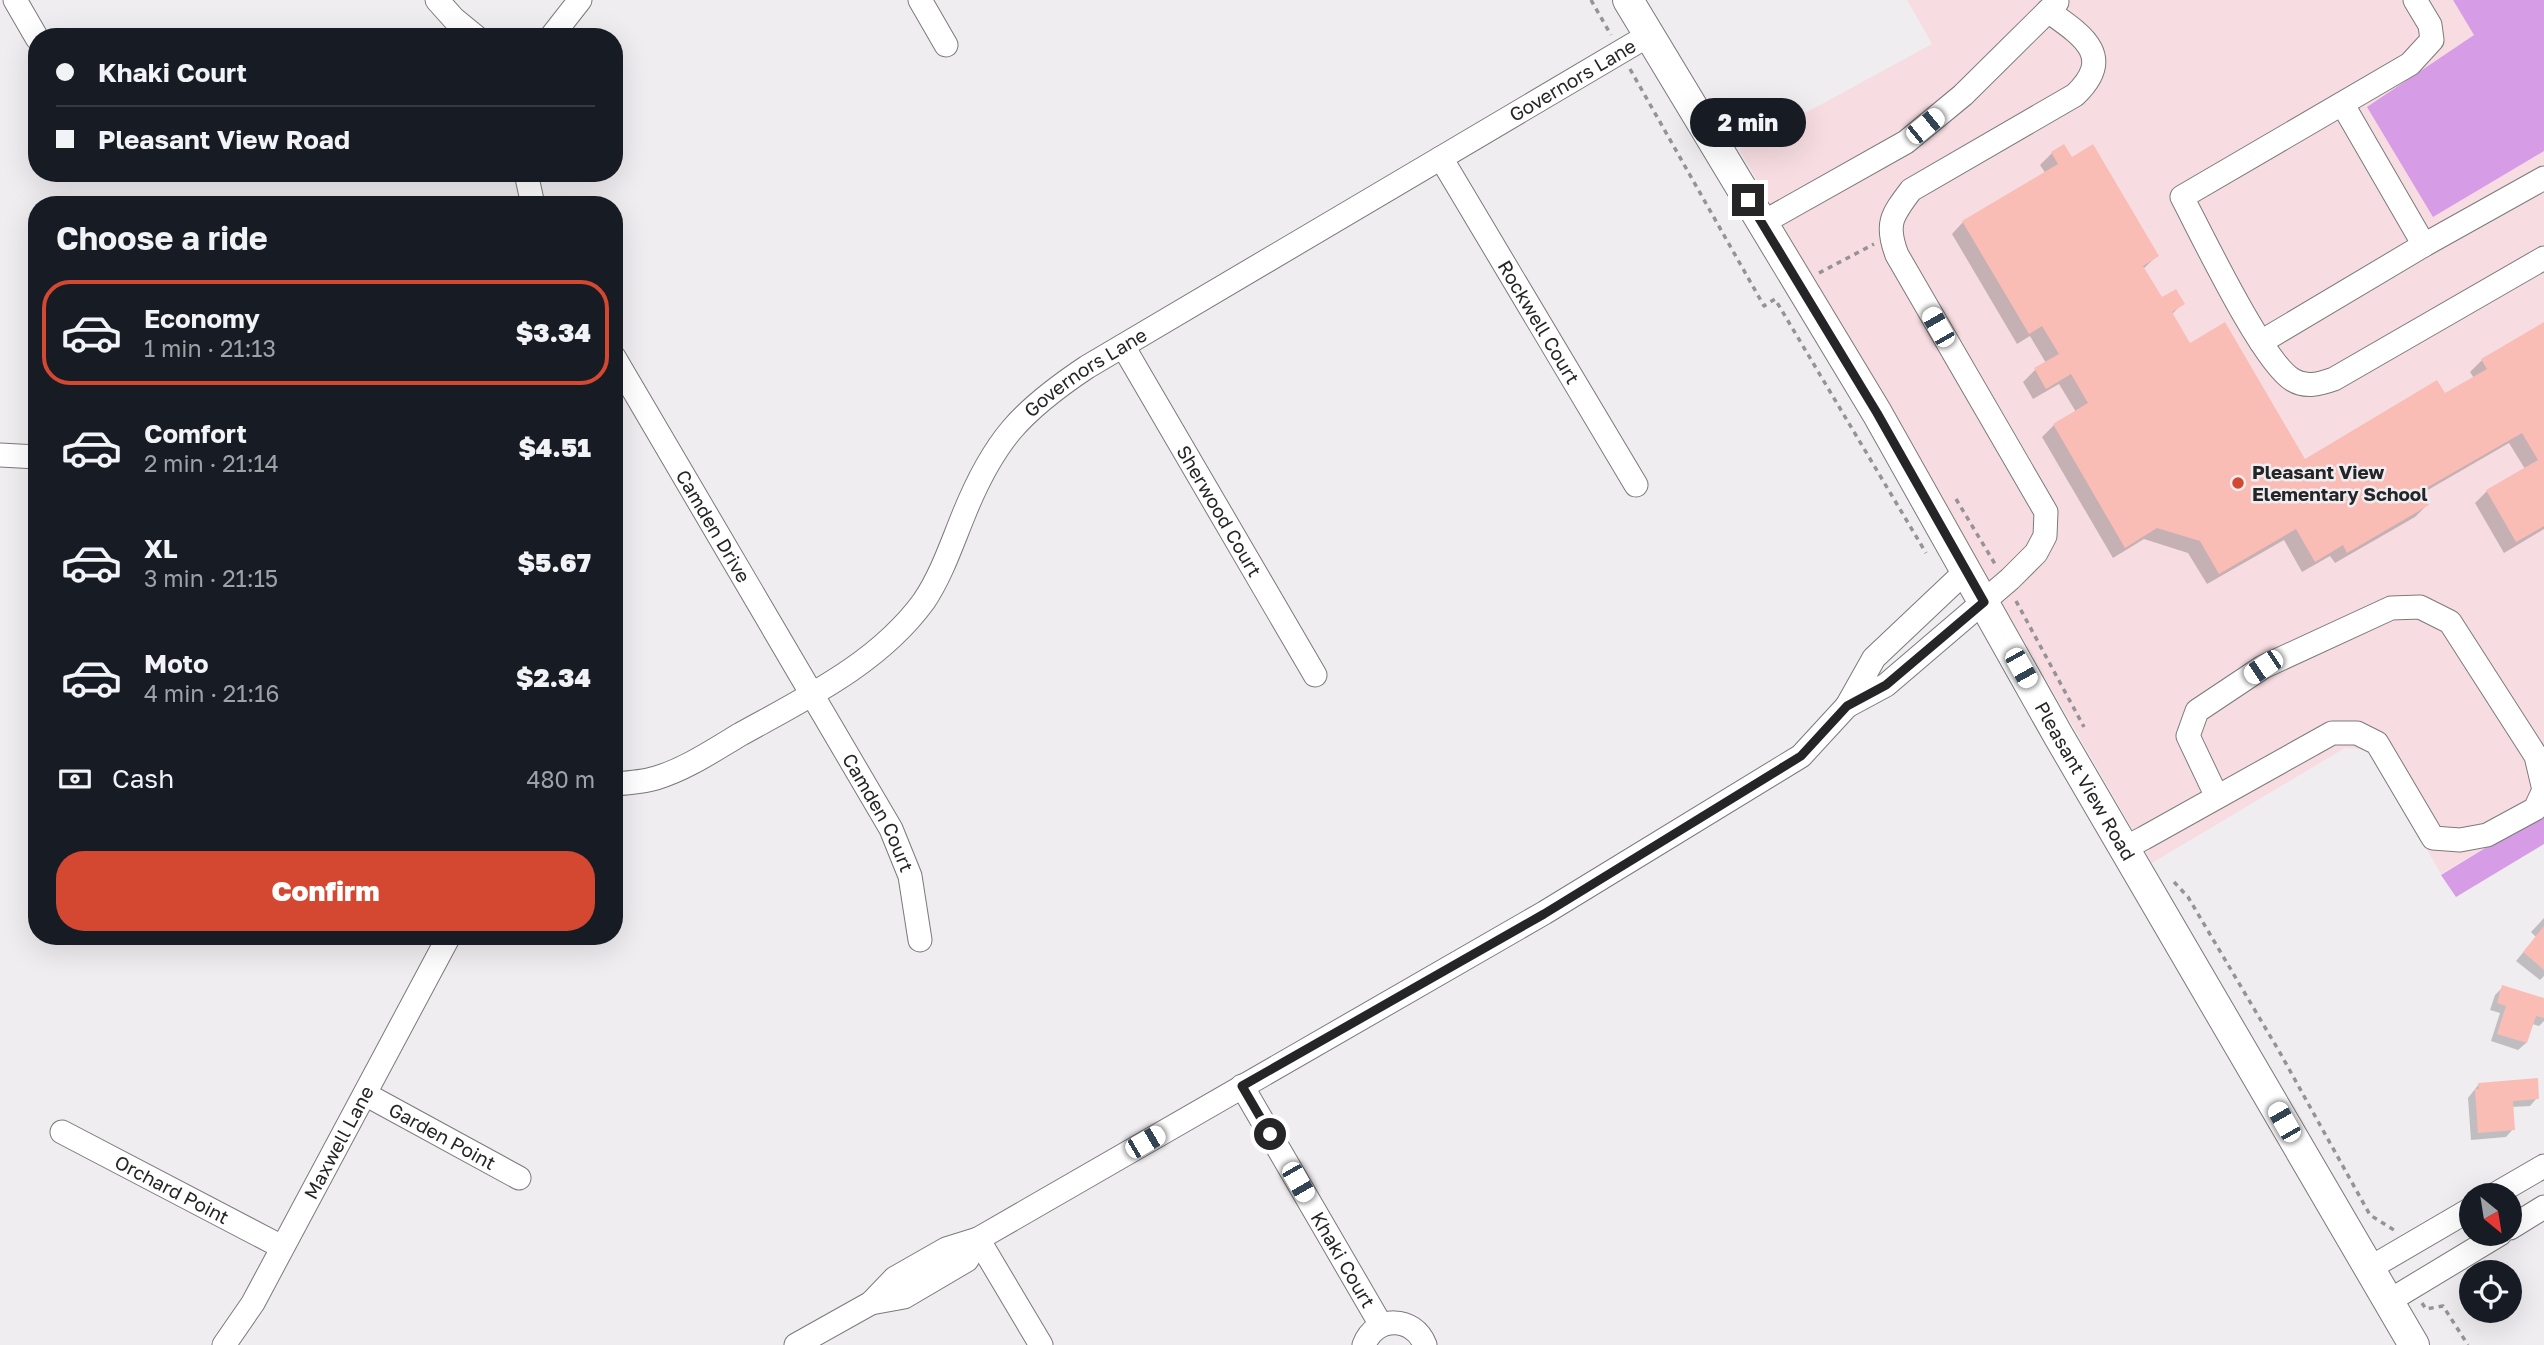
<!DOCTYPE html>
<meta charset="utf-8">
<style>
:root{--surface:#171b24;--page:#20242c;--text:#f1f3f6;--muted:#9ea1a6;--line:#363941;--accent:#d44832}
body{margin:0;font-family:"Golos Text",sans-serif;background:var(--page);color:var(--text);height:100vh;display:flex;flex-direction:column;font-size:26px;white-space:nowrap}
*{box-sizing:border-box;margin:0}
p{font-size:23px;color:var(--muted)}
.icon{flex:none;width:38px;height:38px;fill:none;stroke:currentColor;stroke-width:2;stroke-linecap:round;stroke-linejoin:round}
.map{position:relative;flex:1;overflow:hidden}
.details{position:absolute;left:28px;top:196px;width:595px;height:749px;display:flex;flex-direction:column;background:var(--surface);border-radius:28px;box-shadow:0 7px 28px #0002}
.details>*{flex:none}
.hud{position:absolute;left:28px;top:28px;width:595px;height:154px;border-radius:28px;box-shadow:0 7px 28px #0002;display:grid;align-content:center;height:154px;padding:0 28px;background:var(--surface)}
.needle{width:46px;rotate:150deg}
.tools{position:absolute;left:2459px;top:1183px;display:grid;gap:14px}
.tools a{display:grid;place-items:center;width:63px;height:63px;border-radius:50%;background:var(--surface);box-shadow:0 7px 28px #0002;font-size:35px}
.end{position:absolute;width:32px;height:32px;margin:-16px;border:9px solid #252426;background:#fff;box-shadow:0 0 0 4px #fff}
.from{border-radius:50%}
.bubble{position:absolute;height:49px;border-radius:24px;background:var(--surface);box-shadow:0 7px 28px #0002;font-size:23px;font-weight:800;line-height:49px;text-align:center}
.car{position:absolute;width:21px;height:42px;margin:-21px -10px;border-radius:9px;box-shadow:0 0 5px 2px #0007;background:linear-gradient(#fff 24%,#345 0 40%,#fff 0 76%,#345 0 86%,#fff 0)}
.hud b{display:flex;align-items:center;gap:24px;height:66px;font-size:26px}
.hud b+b{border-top:2px solid var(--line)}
.hud i{width:18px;height:18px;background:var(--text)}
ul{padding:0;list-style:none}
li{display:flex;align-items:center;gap:21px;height:105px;margin:0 14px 10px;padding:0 14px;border:4px solid transparent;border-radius:28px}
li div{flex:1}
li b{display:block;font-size:26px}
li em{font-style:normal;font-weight:800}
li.selected{border-color:var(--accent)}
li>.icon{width:63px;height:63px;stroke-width:1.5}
h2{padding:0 28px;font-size:32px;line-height:84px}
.pay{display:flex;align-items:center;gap:18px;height:77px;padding:0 28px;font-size:26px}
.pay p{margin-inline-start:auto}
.cta{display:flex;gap:14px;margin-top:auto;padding:14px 28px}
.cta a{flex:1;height:80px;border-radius:28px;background:var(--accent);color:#fff;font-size:28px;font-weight:800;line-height:80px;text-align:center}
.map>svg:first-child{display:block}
.education{fill:#f7dde2}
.forest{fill:#d69ce6}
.shadow{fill:#0003}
.building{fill:#fabdb6}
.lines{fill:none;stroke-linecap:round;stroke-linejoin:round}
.minor-casing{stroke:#7b797c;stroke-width:25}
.major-casing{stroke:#7b797c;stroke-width:32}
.path{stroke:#959396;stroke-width:3.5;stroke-dasharray:5 5;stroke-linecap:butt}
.minor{stroke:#fff;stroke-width:23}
.major{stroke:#fff;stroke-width:30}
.route{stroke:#252426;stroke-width:9}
.poi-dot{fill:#d44832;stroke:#f0edf1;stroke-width:2.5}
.labels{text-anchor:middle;stroke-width:5;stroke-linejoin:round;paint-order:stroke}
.street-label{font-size:19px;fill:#252426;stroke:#f0edf1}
.poi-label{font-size:19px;font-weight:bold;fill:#252426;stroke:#f0edf1;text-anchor:start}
</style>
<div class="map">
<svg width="2544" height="1345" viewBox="0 0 2544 1345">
<rect width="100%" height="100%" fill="#f0edf1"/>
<path class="education" d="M1907,0H2453L2475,35L2433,217L2544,151V812L2441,874L2369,750L2345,748L2152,863L1739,149L1932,44Z"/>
<path class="forest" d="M2453,0H2544V151L2433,217L2367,107L2474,35Z
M2544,812V844L2456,897L2441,875Z"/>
<path class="shadow" d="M2052,153L2071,159L2157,256L2143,269L2162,300L2182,304L2171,315L2189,345L2304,462L2444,396L2474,378L2470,372L2482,360L2544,324V529L2504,553L2475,503L2487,491L2525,469L2509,443L2421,494L2427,505L2415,517L2335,563L2330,556L2302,572L2284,540L2207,584L2188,553L2144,539L2113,558L2042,437L2054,425L2076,412L2059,384L2033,399L2023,382L2035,370L2046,363L2030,336L2017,344L1952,234L1963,222L2046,174L2040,165Z
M2544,918V976L2540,980L2516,961L2536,937L2531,932Z
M2503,987L2544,1000V1021L2539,1026L2532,1024L2526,1043L2518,1050L2491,1041L2500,1013L2490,1010L2495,995Z
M2479,1084L2537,1098L2530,1106L2511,1107L2513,1129L2506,1137L2471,1140L2468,1098Z"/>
<path class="building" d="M2064,144L2072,157L2093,144L2159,256L2143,266L2162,297L2176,289L2185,304L2172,312L2190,343L2225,322L2305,459L2437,380L2445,393L2487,369L2481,359L2544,322V526L2516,542L2486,490L2538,460L2522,433L2421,491L2429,505L2347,553L2343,545L2315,562L2296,529L2219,574L2200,541L2157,528L2125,548L2053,424L2088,403L2071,374L2046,389L2034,368L2059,354L2042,326L2029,334L1962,221L2058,164L2051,152Z
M2544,926V970L2523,952Z
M2502,985L2544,998V1018L2536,1016L2527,1043L2497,1034L2506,1006L2497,1003Z
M2538,1078L2539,1099L2513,1101L2515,1130L2478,1133L2475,1089H2479L2478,1083Z"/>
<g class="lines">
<g class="minor-casing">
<g id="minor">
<path d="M15,0L37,38"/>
<path d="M437,0L454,19L476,37"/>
<path d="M920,0L946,45"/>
<path d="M2415,0L2430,25L2432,40L2410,64L2182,197C2201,233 2263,363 2293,380C2306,388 2320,384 2334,379L2544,258"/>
<path d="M551,37L580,0"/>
<path d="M2343,105L2424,245"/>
<path id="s1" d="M1441,158L1636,485"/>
<path d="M526,173L533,205"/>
<path d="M1762,223L1906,142L1963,95L2057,2"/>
<path d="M2261,342L2424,245L2544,178"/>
<path id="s2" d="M1123,346L1315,675"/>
<path id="s3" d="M614,357L891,829L910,876L920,940"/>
<path d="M0,455L37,457"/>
<path d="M1847,706L1874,658L1966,571"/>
<path id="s4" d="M614,784C628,783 643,782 656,778C686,769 714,750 741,734C806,698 879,663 924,601C942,574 952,543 964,514C994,440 1021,411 1087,367L1649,35"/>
<path d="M2125,848L2144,838L2332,733H2357L2377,743L2433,838L2460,840L2487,835L2535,809L2544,790L2536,756L2450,622L2420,607L2391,608L2263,667L2197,711L2188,736L2217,797"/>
<path id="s5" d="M1242,1086L1381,1325"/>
<path id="s6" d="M365,1094L519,1178"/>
<path id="s7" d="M62,1132L282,1247"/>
<path d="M2494,1195L2544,1166"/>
<path d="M2510,1228L2544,1207"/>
<path d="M978,1239L1041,1345"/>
<path d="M2370,1268L2471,1209"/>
<path d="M2389,1301L2500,1234"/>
<path d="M871,1303L904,1297L967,1260L978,1239"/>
<path id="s8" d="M224,1345L253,1303L449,936"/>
<path d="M796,1345L871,1303L895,1278L946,1249L978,1239L1544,913L1801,756L1847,706L1886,685L2010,579L2036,553L2045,536L2046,512L1897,255C1885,224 1892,215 1911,190L2075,95C2116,56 2082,35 2048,11"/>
<path d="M1364,1345C1375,1315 1414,1316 1425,1345"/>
</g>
</g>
<g class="major-casing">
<g id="major">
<path id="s9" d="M1628,0L1877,413L2058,735L2414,1345"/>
</g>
</g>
<path class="path" d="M1591,0L1611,35
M1630,69L1764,306L1775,299L1926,553
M1819,273L1874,244
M1956,499L1995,564
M2016,601L2084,727
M2174,882L2188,897L2279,1051L2370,1215L2394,1230
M2422,1303L2426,1309L2443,1306L2468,1345"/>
<use href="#minor" class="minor"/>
<use href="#major" class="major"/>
</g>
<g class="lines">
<path class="route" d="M1270,1134L1242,1086L1544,914L1801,756L1847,706L1886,685L1984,602L1877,413L1748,200"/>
</g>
<circle class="poi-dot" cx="2238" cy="483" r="7"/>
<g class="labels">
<g class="street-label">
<text dy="7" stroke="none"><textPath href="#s4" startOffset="1222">Governors Lane</textPath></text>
<text dy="7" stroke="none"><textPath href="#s1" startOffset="191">Rockwell Court</textPath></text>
<text dy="7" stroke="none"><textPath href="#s4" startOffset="654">Governors Lane</textPath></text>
<text dy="7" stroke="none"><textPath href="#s2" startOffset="191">Sherwood Court</textPath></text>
<text dy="7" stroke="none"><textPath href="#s3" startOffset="196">Camden Drive</textPath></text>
<text dy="7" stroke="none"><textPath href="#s9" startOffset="905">Pleasant View Road</textPath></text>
<text dy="7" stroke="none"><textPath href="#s3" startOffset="527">Camden Court</textPath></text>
<text dy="7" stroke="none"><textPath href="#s6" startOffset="88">Garden Point</textPath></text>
<text dy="7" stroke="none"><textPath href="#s8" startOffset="233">Maxwell Lane</textPath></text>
<text dy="7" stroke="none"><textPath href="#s7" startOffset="124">Orchard Point</textPath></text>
<text dy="7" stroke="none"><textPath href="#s5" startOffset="201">Khaki Court</textPath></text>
</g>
<g class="poi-label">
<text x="2252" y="479">Pleasant View<tspan x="2252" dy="22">Elementary School</tspan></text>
</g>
</g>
</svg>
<div class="tools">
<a><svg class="needle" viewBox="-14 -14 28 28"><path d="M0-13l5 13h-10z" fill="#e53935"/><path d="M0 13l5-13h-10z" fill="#9ea1a6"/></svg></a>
<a><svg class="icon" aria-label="locate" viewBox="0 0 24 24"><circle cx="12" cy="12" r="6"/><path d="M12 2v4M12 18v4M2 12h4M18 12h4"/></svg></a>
</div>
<i class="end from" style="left:1270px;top:1134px"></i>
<i class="end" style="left:1748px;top:200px"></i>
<div class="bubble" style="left:1690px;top:98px;width:116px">2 min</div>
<i class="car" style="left:1925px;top:126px;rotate:51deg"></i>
<i class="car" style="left:1938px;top:327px;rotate:330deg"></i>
<i class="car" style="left:2263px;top:667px;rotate:236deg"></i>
<i class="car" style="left:2021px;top:668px;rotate:151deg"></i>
<i class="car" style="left:2284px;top:1122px;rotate:330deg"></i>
<i class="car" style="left:1145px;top:1142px;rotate:60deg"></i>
<i class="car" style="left:1298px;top:1182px;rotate:150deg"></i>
<div class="hud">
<b><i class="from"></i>Khaki Court</b>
<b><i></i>Pleasant View Road</b>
</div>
<section class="details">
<h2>Choose a ride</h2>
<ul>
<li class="selected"><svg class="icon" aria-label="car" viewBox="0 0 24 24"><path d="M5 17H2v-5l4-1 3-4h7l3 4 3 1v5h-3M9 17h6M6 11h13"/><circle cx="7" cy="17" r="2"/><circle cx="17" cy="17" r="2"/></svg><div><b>Economy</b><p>1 min · 21:13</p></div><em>$3.34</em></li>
<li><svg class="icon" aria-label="car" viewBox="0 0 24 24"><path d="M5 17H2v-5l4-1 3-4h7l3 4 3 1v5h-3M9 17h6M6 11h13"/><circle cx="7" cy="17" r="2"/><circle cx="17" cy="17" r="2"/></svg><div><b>Comfort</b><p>2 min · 21:14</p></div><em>$4.51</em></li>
<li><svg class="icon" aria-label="car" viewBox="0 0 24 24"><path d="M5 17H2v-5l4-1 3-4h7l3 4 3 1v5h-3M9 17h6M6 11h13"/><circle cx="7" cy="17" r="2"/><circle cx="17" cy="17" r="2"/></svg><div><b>XL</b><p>3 min · 21:15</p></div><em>$5.67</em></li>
<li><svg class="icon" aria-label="car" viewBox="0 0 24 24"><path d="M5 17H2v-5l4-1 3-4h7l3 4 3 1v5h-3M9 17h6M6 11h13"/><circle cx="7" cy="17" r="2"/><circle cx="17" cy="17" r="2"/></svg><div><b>Moto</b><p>4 min · 21:16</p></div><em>$2.34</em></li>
</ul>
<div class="pay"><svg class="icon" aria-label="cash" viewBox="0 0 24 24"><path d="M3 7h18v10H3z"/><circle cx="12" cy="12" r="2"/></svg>Cash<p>480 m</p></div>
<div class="cta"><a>Confirm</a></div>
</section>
</div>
